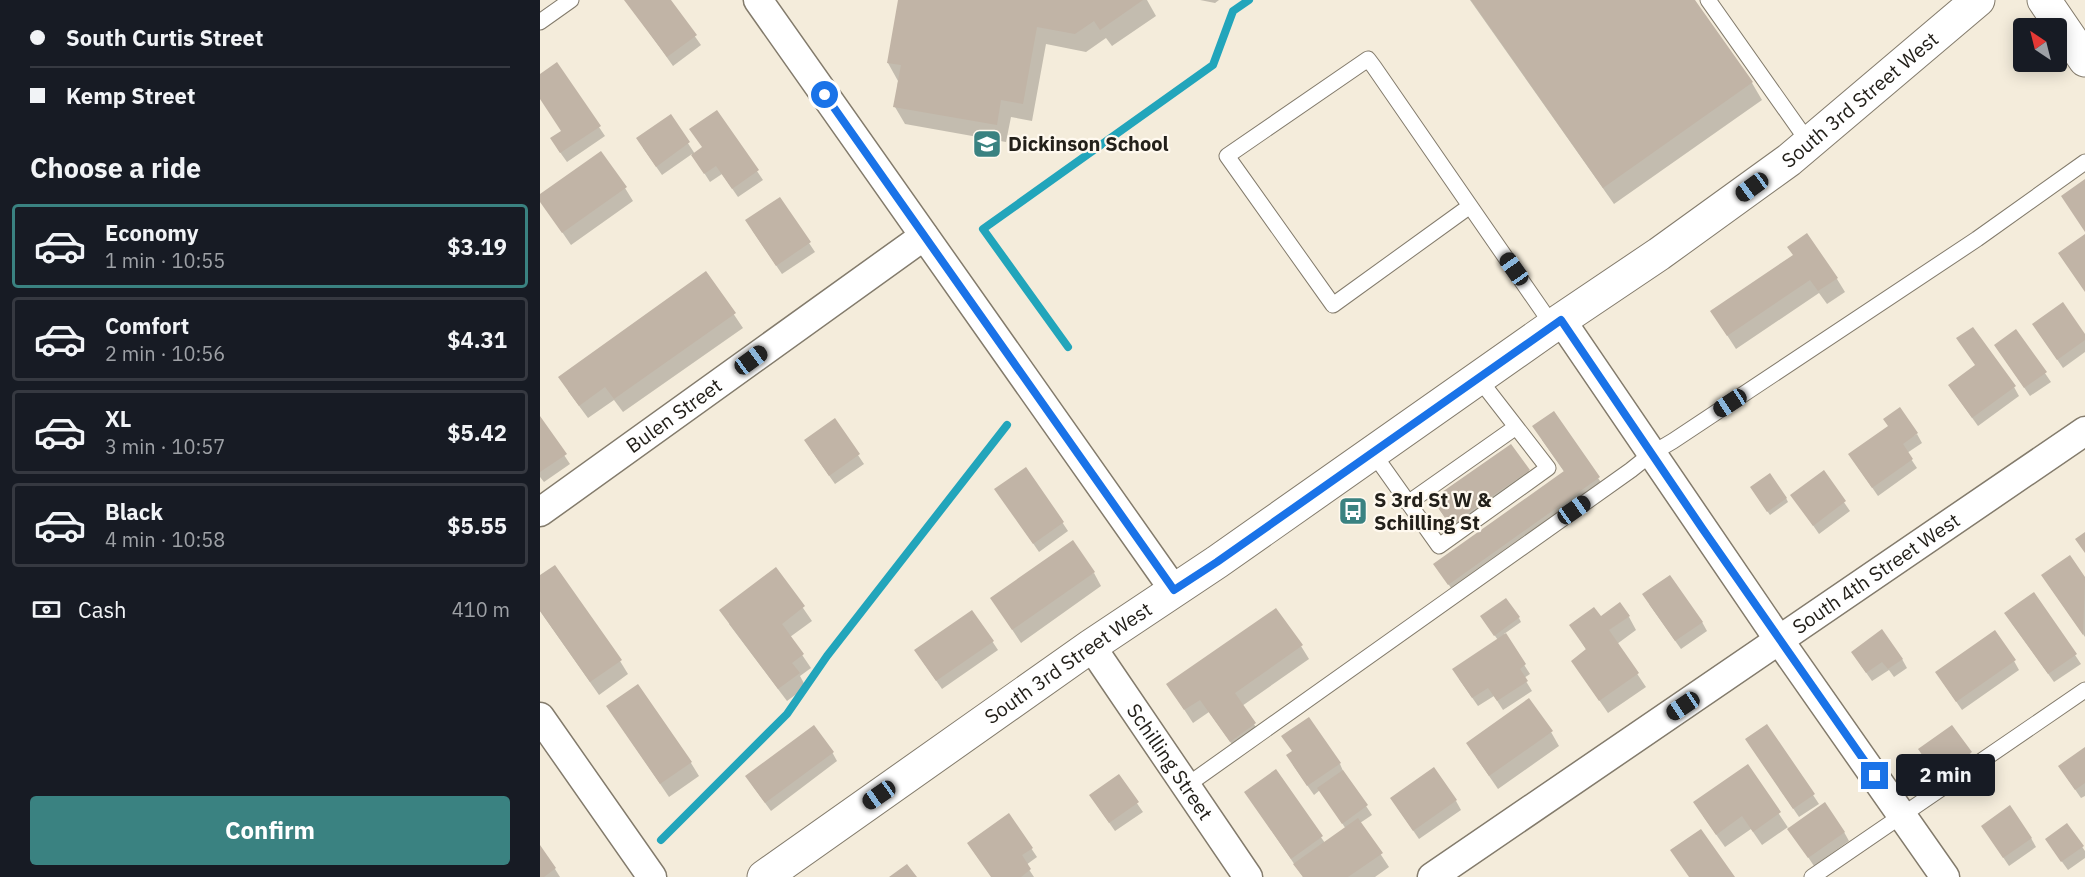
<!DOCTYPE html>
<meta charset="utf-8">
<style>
:root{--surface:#171b24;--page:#242831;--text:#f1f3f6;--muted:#9ea1a6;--line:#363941;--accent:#3a8281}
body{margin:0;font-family:"IBM Plex Sans",sans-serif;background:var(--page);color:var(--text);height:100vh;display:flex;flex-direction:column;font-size:22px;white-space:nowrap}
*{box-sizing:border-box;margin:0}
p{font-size:20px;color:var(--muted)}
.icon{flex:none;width:33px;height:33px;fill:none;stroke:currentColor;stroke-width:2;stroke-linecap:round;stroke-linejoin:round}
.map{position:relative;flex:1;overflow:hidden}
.drawer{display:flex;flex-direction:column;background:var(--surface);width:540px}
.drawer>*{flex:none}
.top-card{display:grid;align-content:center;height:132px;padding:0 30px;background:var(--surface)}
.needle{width:39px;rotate:325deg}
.buttons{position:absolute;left:1473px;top:18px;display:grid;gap:12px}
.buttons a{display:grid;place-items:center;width:54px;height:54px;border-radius:6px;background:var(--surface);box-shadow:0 3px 15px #0003;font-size:30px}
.end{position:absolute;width:27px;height:27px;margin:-14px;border:8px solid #1a73e8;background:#fff;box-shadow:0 0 0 3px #fff}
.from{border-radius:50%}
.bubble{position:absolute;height:42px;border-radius:6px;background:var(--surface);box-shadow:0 3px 15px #0003;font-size:20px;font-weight:700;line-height:42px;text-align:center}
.car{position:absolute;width:18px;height:36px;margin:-18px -9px;border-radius:8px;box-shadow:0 0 4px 2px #0007;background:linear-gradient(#222 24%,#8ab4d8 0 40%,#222 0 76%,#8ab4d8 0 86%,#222 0)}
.top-card b{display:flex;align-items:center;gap:21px;height:57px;font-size:22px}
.top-card b+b{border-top:2px solid var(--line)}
.top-card i{width:15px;height:15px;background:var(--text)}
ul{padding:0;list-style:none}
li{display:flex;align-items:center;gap:18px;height:84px;margin:0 12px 9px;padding:0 18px;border:3px solid var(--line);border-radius:6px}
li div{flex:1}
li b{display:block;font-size:22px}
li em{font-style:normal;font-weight:700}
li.current{border-color:var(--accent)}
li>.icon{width:54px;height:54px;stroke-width:1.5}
h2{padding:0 30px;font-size:27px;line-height:72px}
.pay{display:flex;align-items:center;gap:15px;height:66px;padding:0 30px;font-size:22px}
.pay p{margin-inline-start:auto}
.primary-button{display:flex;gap:12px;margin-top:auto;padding:12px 30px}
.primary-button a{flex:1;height:69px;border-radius:6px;background:var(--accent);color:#fff;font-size:24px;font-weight:700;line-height:69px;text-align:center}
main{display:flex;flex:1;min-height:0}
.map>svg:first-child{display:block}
.shadow{fill:#0003}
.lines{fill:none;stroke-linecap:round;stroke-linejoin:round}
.stream{stroke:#22a5bb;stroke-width:8}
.building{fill:#c1b4a6}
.service-casing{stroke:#837b6c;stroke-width:17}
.minor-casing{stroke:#837b6c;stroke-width:31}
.tertiary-casing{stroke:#837b6c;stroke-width:35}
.secondary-casing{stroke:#837b6c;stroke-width:35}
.service{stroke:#fff;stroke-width:15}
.minor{stroke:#fff;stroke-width:28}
.tertiary{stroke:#fff;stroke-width:33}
.secondary{stroke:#fff;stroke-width:33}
.route{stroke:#1a73e8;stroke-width:8}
.labels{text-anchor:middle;stroke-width:4.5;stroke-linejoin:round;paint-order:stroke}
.street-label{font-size:20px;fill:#23201a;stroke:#fff9ef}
.poi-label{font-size:20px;font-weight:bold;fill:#23201a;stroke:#fff9ef;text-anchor:start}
</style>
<main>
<section class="drawer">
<div class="top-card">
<b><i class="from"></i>South Curtis Street</b>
<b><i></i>Kemp Street</b>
</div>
<h2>Choose a ride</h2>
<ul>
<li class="current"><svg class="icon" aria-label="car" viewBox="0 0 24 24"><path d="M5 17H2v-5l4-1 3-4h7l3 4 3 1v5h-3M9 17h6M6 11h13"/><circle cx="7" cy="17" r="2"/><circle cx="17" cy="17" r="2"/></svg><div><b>Economy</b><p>1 min · 10:55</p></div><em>$3.19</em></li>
<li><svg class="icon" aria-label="car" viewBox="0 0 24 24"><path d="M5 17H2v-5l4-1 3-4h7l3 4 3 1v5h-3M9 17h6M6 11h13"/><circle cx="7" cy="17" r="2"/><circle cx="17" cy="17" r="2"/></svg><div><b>Comfort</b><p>2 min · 10:56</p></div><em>$4.31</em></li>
<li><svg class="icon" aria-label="car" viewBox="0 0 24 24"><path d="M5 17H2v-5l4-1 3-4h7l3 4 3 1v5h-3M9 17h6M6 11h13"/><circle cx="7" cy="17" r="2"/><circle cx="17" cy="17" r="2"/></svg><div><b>XL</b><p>3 min · 10:57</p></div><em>$5.42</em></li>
<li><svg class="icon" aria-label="car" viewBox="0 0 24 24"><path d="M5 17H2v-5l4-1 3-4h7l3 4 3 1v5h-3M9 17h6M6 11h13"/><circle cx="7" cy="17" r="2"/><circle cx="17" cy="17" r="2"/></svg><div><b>Black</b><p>4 min · 10:58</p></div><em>$5.55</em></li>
</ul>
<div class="pay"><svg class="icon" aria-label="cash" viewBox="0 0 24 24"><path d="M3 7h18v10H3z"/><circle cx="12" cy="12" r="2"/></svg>Cash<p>410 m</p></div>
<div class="primary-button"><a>Confirm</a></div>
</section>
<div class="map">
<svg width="1545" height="877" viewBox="0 0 1545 877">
<rect width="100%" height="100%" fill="#f4ecdb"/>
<path class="shadow" d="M86,0H129L161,45L133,66Z
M360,0H607L616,16L572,46L566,38L546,52L506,44L492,121L471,117L466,142L365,124L355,107L358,81L348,63Z
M660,0H679L675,3Z
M930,0H1153L1212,83L1222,100L1074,204Z
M17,65L65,136L27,162L17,148L23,132L0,97V76Z
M177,112L223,180L198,197L182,174L170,182L152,154L122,175L103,148L130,116L155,154L163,148Z
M85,188L93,201L31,245L0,200V195Z
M212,230L269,243L275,252L242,274Z
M1254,255L1297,279L1305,292L1287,304L1279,293L1196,349L1172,312Z
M166,273L203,328L83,412L74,400L48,418L28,391Z
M1476,331L1511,382L1490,396L1461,354Z
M1499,333L1545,336V352L1523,368Z
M1474,387L1479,396L1438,426L1415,394Z
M1013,413L1067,491L917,597L895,564L1025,473L1002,440Z
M0,419L30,464L4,482L0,477Z
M295,421L324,464L295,484L271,450Z
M1377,434L1382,443L1367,453L1377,468L1338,496L1315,463Z
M988,470L993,479L916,533L899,509Z
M1283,472L1310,511L1279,534L1252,495Z
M1214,492L1246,498L1248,502L1230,515Z
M462,498L522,522L528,531L499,552Z
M1529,557L1545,579V637L1508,584Z
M236,569L272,621L250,637L271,668L260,676L266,687L247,701L189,624Z
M554,573L561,586L481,643L452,599Z
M0,577L80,661L88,674L59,695L0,611Z
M1109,604L1162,622L1167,631L1141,649Z
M1089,617L1096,630L1077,644L1106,687L1068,713L1041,674L1047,651L1031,625L1060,618Z
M979,618L981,622L964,634L990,674L984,678L992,691L963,710L954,696L938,706L919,679L958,640L944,621Z
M1471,622L1535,655L1541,664L1514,682Z
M452,641L458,650L402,689L381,659Z
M761,646L769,659L702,706L723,738L699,754L669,712L653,723L628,685Z
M1362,659L1367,668L1354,677L1349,670L1332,681L1318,661Z
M1474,661L1479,670L1422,710L1402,681Z
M68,707L151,763L159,776L129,797Z
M1011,732L1019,746L958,789L936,757Z
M1212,748L1273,795L1279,804L1259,817Z
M1545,748V796L1541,798L1525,775Z
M292,752L297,761L231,811L212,785Z
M1430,753L1435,762L1403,784L1385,758Z
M800,764L804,773L832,815L820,823L849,867L835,877H763L706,793L735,771L785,843L806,829L780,790L774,795L753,765Z
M1207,766L1249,829L1304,832L1309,841L1274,866L1248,827L1222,845L1211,829L1185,847L1163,816Z
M578,776L603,812L575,831L556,804Z
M916,801L921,810L879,839L857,807Z
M1527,825L1545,851V858L1528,870L1512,848Z
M1448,835L1491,838L1496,847L1469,866Z
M0,848L15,869L20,877H0Z
M491,848L497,857L486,865L494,877H452L434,852Z"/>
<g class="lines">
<path class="stream" d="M528,347L443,229L673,65L693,11L709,0
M121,840L247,714L287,656L467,425"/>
</g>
<path class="building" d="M84,0H131L157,35L127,57Z
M358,0H603L560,30L554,21L535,34L497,27L483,104L461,100L457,125L353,107L361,65L347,63Z
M931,0H1155L1213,82L1063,188Z
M17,62L61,126L20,153L10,138L21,131L0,99V74Z
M177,110L219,170L192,189L176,166L164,174L151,155L162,147L149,129Z
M131,114L150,142L116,167L96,138Z
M61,151L87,187L22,233L0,202V194Z
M1545,179V232L1521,196Z
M240,197L271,242L236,266L205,220Z
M1267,233L1298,278L1278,291L1270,280L1187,336L1170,311L1253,255L1247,247Z
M1545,234V292L1518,253Z
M166,271L196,313L74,399L65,387L39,406L18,377Z
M1523,302L1545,334V340L1517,360L1492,324Z
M1433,327L1476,386L1432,418L1408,385L1435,365L1416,338Z
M1476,329L1507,372L1484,388L1454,345Z
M1360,407L1378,433L1363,444L1373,459L1332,488L1308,454L1348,426L1343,419Z
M1014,411L1060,477L908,585L893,564L1024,471L992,426Z
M0,416L27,454L0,472Z
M295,418L320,454L289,476L264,440Z
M971,444L990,470L910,525L892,499Z
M486,467L524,522L493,544L454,489Z
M1284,470L1306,501L1273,526L1250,495Z
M1230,473L1247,498L1227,512L1210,487Z
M1545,532V553L1535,539Z
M533,540L555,572L472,630L450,598Z
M1530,555L1545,577L1543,635L1501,575Z
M15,565L82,660L50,682L0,611V575Z
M236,567L265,606L242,624L264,654L252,663L260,673L238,689L179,610Z
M1130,575L1163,622L1135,641L1102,594Z
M1494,592L1537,654L1508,674L1464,613Z
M966,598L980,617L954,636L940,616Z
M1080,602L1090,616L1069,630L1099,673L1059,701L1031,661L1046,649L1029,625L1054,607L1061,616Z
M736,608L763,645L695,693L716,723L690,742L660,700L644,710L626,684Z
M432,610L454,641L396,681L374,650Z
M1342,629L1363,659L1348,669L1342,662L1326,673L1311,652Z
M1455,630L1476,660L1416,702L1395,672Z
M966,633L986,664L980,669L988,681L957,701L948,688L932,698L912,669Z
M98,684L152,762L120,784L66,706Z
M989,698L1013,731L949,776L926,743Z
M769,717L801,763L767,786L746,755L752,751L741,736Z
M1227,724L1275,794L1253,809L1205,739Z
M274,725L294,752L225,803L205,776Z
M1412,725L1432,752L1397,776L1378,749Z
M1545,747V783L1535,790L1518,766Z
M1208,764L1241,812L1213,832L1202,816L1176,835L1153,802Z
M894,767L917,800L873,831L850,798Z
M736,769L783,836L751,859L704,792Z
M803,770L828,805L802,824L777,788Z
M579,774L599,802L569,823L549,795Z
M1285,802L1305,832L1268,858L1247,829Z
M1470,805L1492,838L1463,858L1441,826Z
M469,813L493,848L482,855L491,869L481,877H451L427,843Z
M818,818L843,853L808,877H763L753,864Z
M1527,823L1544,846L1521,862L1505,839Z
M1161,829L1195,877H1149L1130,850Z
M0,845L16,868L4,877H0Z
M367,864L377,877H349Z"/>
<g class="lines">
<g class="service-casing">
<path id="service" d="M1168,0L1269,143
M0,22L31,0
M930,206L793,305L687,156L828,59L834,67L995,300L1013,326
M833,453L899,546L1008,468L939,379
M868,503L976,427
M646,786L1091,470L1111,454L1133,441L1437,239L1545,162
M1272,877L1545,690"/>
</g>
<g class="minor-casing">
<g id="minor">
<path d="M218,0L634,590"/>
<path d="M1021,320L1239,640L1405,877"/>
<path id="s1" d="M0,512L384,236"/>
<path id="s2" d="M551,646L708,877"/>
<path d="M0,717L112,877"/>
<path id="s3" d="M892,877L1545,431"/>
</g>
</g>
<g class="tertiary-casing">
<path id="tertiary" d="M1504,0L1545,60"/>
</g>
<g class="secondary-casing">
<g id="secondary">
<path id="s4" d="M224,877L551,646L677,562L1021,320L1119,254L1249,160L1438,0"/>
</g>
</g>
<use href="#service" class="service"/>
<use href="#minor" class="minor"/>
<use href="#tertiary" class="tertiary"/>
<use href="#secondary" class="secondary"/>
</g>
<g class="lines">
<path class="route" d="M285,95L634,590L677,562L1021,320L1162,528L1335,776"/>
</g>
<defs>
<g id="school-square" transform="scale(1.5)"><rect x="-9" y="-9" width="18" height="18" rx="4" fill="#3a8281" stroke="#fff9ef"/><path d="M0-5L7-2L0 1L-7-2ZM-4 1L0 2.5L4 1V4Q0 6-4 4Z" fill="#fff"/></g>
<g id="bus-square" transform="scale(1.5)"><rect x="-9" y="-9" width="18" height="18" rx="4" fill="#3a8281" stroke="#fff9ef"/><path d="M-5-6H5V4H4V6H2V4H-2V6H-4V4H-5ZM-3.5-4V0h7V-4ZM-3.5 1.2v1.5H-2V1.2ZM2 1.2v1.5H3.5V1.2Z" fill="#fff"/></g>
</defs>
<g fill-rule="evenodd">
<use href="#school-square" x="447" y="144"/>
<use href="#bus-square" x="813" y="511"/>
</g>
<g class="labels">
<g class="street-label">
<text dy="7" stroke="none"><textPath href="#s4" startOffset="1344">South 3rd Street West</textPath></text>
<text dy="7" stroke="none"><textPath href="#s1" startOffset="165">Bulen Street</textPath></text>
<text dy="7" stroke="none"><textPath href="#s3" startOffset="538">South 4th Street West</textPath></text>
<text dy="7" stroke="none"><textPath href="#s4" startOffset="372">South 3rd Street West</textPath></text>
<text dy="7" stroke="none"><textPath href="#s2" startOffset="140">Schilling Street</textPath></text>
</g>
<g class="poi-label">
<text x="468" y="151">Dickinson School</text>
<text x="834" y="507">S 3rd St W &amp;<tspan x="834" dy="23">Schilling St</tspan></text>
</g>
</g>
</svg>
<div class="buttons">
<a><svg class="needle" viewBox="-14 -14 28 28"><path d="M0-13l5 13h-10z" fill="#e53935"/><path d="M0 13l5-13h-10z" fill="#9ea1a6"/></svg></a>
</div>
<i class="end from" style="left:285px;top:95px"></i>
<i class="end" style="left:1335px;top:776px"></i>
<div class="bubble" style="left:1356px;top:754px;width:99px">2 min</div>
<i class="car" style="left:1212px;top:187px;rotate:234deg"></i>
<i class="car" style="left:974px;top:269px;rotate:325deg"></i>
<i class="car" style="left:211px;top:360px;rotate:54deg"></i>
<i class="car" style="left:1190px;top:403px;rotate:237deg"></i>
<i class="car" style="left:1034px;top:510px;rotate:55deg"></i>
<i class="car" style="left:1143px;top:706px;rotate:236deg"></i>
<i class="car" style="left:339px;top:795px;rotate:235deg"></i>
</div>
</main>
